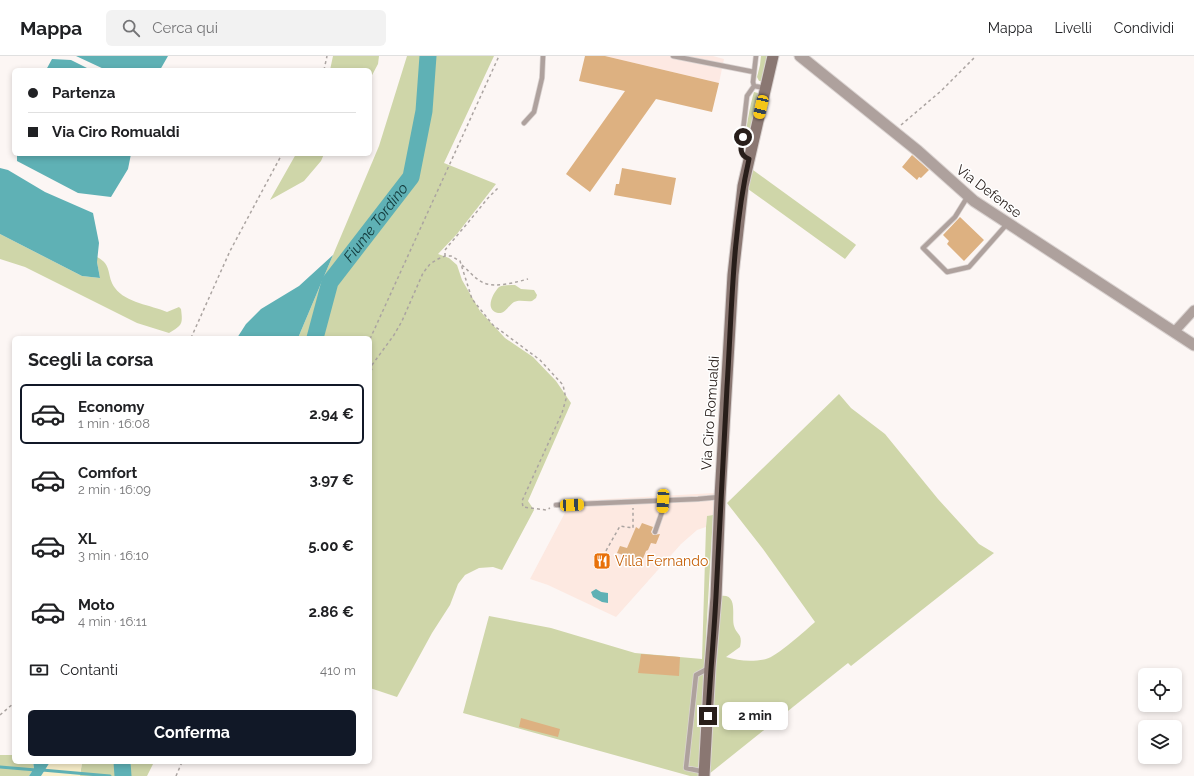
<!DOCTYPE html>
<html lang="it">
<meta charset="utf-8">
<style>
:root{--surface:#fff;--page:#f2f2f2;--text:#202124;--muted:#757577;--line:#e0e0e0;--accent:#111827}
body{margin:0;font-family:Raleway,sans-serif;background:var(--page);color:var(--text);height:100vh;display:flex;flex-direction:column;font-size:15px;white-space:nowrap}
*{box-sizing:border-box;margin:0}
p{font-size:13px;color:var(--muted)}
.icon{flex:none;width:22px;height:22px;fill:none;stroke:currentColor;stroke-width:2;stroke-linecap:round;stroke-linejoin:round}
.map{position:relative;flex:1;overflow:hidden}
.drawer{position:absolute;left:12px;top:280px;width:360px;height:428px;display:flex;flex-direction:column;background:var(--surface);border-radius:6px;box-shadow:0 2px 6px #0003}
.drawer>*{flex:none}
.banner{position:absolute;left:12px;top:12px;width:360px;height:88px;border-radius:6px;box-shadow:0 2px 6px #0003;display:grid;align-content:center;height:88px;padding:0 16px;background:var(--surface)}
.fabs{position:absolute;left:1138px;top:612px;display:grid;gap:8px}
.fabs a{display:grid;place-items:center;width:44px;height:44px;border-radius:6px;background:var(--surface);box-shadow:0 2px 6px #0003;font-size:20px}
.end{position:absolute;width:18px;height:18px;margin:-9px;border:5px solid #281e1a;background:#fff;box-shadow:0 0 0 2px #fff}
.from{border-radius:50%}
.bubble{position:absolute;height:28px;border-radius:6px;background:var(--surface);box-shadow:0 2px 6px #0003;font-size:13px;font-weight:700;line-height:28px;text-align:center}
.car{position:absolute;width:12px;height:24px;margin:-12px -6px;border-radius:5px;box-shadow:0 0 3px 1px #0007;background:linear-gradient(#f5c518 24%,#345 0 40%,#f5c518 0 76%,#345 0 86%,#f5c518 0)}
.banner b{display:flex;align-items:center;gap:14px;height:38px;font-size:15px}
.banner b+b{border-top:1px solid var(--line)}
.banner i{width:10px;height:10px;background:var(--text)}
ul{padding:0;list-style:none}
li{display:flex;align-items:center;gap:12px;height:60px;margin:0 8px 6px;padding:0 8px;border:2px solid transparent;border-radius:6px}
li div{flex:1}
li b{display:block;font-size:15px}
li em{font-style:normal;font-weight:700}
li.selected{border-color:var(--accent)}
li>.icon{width:36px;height:36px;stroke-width:1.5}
h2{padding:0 16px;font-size:18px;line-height:48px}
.pay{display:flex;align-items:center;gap:10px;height:44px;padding:0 16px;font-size:15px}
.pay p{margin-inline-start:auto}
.cta{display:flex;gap:8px;margin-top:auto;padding:8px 16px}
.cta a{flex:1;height:46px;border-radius:6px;background:var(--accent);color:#fff;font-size:16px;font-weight:700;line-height:46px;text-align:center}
header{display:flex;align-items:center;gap:24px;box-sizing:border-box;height:56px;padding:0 20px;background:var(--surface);border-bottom:1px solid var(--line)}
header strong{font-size:19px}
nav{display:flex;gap:22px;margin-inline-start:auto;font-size:14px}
.search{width:280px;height:36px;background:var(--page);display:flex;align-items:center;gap:10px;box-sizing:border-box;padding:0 14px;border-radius:6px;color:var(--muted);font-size:15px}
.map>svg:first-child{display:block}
.commercial{fill:#fde9e1}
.industrial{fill:#fde9e3}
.green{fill:#cfd6a9}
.sand{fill:#f8eec9}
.water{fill:#5fb1b5}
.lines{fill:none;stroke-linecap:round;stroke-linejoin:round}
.stream{stroke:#5fb1b5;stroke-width:3}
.river{stroke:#5fb1b5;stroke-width:17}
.building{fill:#ddb181}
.service-casing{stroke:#dad3d1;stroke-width:6}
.minor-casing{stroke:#dad3d1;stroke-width:11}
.tertiary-casing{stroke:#dad3d1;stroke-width:13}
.secondary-casing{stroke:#dad3d1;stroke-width:13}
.path{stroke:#aba4a1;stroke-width:1.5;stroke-dasharray:3 3;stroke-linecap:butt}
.service{stroke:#aea19d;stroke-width:4.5}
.minor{stroke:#aea19d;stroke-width:9}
.tertiary{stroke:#aea19d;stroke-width:11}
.secondary{stroke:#8a7772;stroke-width:11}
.route{stroke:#281e1a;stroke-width:5}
.labels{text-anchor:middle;stroke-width:3;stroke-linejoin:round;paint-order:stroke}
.street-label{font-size:14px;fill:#281e1a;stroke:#fff}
.food-label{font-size:14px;fill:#c56008;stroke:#fff;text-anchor:start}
.water-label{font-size:15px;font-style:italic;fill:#133b3d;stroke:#fff}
</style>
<header>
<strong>Mappa</strong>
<div class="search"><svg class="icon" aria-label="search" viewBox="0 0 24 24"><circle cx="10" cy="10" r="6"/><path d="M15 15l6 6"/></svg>Cerca qui</div>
<nav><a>Mappa</a><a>Livelli</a><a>Condividi</a></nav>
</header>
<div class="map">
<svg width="1194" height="720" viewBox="0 0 1194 720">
<rect width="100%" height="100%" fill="#fcf6f4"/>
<path class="commercial" d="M714,437L713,459L707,460L706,471L697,474L681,488L616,561L548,529L530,523L568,451L573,445Z"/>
<path class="industrial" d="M605,0H713L724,3L719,27Z"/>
<path class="green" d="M333,0H379L378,8L370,23V14H330Z
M407,0H494L444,107L496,128L457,178L438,198L449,202L457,209L462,224L480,255L505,282L533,301L556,325L571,347L528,445L534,454L502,514L493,511L479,512L465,519L458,528L450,549L432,577L397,641L370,632V282H298L379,90Z
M761,0H768L763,21L761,25H759L757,21L760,9Z
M754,36L758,37L759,40L745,95C744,81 750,49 754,36Z
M296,98H324L321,105L304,125L270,144Z
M753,114L855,188L856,189L845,203L748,133Z
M0,178L82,220L100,222L97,206V201C113,209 106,220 115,232C126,247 151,249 167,256L179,251L181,253C183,269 182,269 169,277L137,267L25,211L0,203Z
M515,229L521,233L534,234L537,239L536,242L532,245C526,246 520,243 514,246C508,250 505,258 498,257C484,254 493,237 499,231C503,229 510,229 515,229Z
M839,338L851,352L885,378L938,443L979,488L994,497L851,610L848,607L709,718L716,598L720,540C739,537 731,560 734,570C737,580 743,577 740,591L726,601C738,605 753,606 766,603C776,601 806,574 815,566L763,493L727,447Z
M713,459L698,720H690L463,657L489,560L551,572L635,597L702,603L706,471L707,460Z
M0,699H14V706H33L34,712L29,720H0Z
M82,706H124L117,720H80Z
M131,706H154L147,720H128Z"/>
<path class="sand" d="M50,706H82L80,720H41Z"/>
<path class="water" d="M76,0H168L160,14H106Z
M52,3L71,4L91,14H46Z
M17,98H131L128,113L111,141L78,137L17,105Z
M0,112L8,114L45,136L93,157L99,187L97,206L100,222L82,220L0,178Z
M333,199L298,282H237L246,268L261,253L299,230Z
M596,533L601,536L608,537V547L602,546L593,541L591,536Z
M33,706H50L41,720H29L34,712Z"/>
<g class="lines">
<path class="stream" d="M0,711L36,714
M42,714L110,720"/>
<g class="river">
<path id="s1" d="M315,282L330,226L411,121L424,55L428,0"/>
<path d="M122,706L123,720"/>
</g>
</g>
<path class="building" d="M585,0H605L719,27L712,56L656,43L590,136L566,118L625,35L579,25Z
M912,99L929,114L921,122L919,121L917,124L902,111Z
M622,112L676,122L671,149L614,139L616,128H619Z
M960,161L984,184L964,205L947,188L949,185L943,179Z
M642,467L653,471L651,476L653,479L660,478L656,488L651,487L648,494L646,495L642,505L635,503L633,509L621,505L623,499L617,497L620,490L627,492L636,471L639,473Z
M641,598L680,601L679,620L638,617Z
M521,662L560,673L558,681L519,671Z"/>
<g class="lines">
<g class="service-casing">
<path id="service" d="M673,0L754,16
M754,30L753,26L756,0
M524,67L534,56L542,22L543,0
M749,103C743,101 742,99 741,92L747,40L754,30L766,32
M968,140L955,161L923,192L947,216L969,211L1007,168
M556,449L698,443L720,441
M655,476L662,456L663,445
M705,716L686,712L696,619L709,612"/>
</g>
<g class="minor-casing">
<path id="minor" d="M1174,276L1194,254"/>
</g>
<g class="tertiary-casing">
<path id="tertiary" d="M800,0L918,95L974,145L1194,289"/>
</g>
<g class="secondary-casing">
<path id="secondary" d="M704,720L710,611L716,541L720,441L733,219L743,130L773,0"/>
</g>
<path class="path" d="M324,14L327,0
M901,69L941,35L976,0
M445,200V194L449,189L466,169L488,142L499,131
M462,209C469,215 475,223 484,227C495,232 517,226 528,223
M191,282L230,195L282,98
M370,283L499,0
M370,289L372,313L370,317
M372,309L394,279L402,265L423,217L430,208L438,203L445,200H451L460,205L472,243L493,269L540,304L563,329L566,343L562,357L522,445L523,451L546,454L550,452
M603,500L620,470L633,472V452
M0,659L14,647
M176,720L182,706"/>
<use href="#service" class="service"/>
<use href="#minor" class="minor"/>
<use href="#tertiary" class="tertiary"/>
<use href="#secondary" class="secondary"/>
</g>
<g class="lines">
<path class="route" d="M708,660C710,620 714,580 716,540C720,470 723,401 727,331C732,255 732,178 749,103C738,99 741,90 743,81"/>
</g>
<defs>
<g id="restaurant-square" transform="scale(0.9)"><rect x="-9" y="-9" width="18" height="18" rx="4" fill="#e8710a" stroke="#fff"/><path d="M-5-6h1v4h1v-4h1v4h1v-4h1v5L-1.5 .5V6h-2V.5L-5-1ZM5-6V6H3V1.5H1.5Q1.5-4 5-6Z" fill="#fff"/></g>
</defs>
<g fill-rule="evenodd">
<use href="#restaurant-square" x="602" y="505"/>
</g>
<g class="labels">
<g class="street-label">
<text transform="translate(989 135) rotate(37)" y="5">Via Defense</text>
<text transform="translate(710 357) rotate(-86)" y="5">Via Ciro Romualdi</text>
</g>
<g class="food-label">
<text x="615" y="510">Villa Fernando</text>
</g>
<g class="water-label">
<text dy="5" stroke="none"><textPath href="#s1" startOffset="133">Fiume Tordino</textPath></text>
</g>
</g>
</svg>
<div class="fabs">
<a><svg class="icon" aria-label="locate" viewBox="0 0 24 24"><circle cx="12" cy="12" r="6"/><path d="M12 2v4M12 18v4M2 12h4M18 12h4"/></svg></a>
<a><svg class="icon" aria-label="layers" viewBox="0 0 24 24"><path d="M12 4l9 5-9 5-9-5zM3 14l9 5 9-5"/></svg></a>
</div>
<i class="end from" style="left:743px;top:81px"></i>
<i class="end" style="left:708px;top:660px"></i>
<div class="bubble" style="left:722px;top:646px;width:66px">2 min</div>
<i class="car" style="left:761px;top:51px;rotate:193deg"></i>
<i class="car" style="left:663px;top:445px;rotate:183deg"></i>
<i class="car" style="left:572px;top:449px;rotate:87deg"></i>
<div class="banner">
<b><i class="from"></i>Partenza</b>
<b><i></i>Via Ciro Romualdi</b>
</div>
<section class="drawer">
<h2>Scegli la corsa</h2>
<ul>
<li class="selected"><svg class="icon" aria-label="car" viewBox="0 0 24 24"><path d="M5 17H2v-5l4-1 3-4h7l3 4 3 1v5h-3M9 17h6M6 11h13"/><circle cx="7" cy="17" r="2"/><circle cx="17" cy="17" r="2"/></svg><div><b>Economy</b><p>1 min · 16:08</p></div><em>2.94 €</em></li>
<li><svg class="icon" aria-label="car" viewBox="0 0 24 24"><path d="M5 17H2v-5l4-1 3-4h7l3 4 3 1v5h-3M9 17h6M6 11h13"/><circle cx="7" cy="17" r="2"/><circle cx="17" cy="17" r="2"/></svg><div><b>Comfort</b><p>2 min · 16:09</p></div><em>3.97 €</em></li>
<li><svg class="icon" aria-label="car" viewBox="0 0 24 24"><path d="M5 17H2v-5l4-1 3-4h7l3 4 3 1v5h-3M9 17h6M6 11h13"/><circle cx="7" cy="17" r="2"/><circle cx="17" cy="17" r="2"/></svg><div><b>XL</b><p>3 min · 16:10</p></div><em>5.00 €</em></li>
<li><svg class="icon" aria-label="car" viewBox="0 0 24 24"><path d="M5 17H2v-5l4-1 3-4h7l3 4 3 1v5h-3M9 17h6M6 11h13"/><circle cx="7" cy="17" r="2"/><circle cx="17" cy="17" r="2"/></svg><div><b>Moto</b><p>4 min · 16:11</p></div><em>2.86 €</em></li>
</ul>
<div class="pay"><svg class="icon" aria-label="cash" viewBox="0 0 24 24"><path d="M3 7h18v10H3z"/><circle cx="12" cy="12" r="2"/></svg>Contanti<p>410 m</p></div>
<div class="cta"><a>Conferma</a></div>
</section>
</div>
